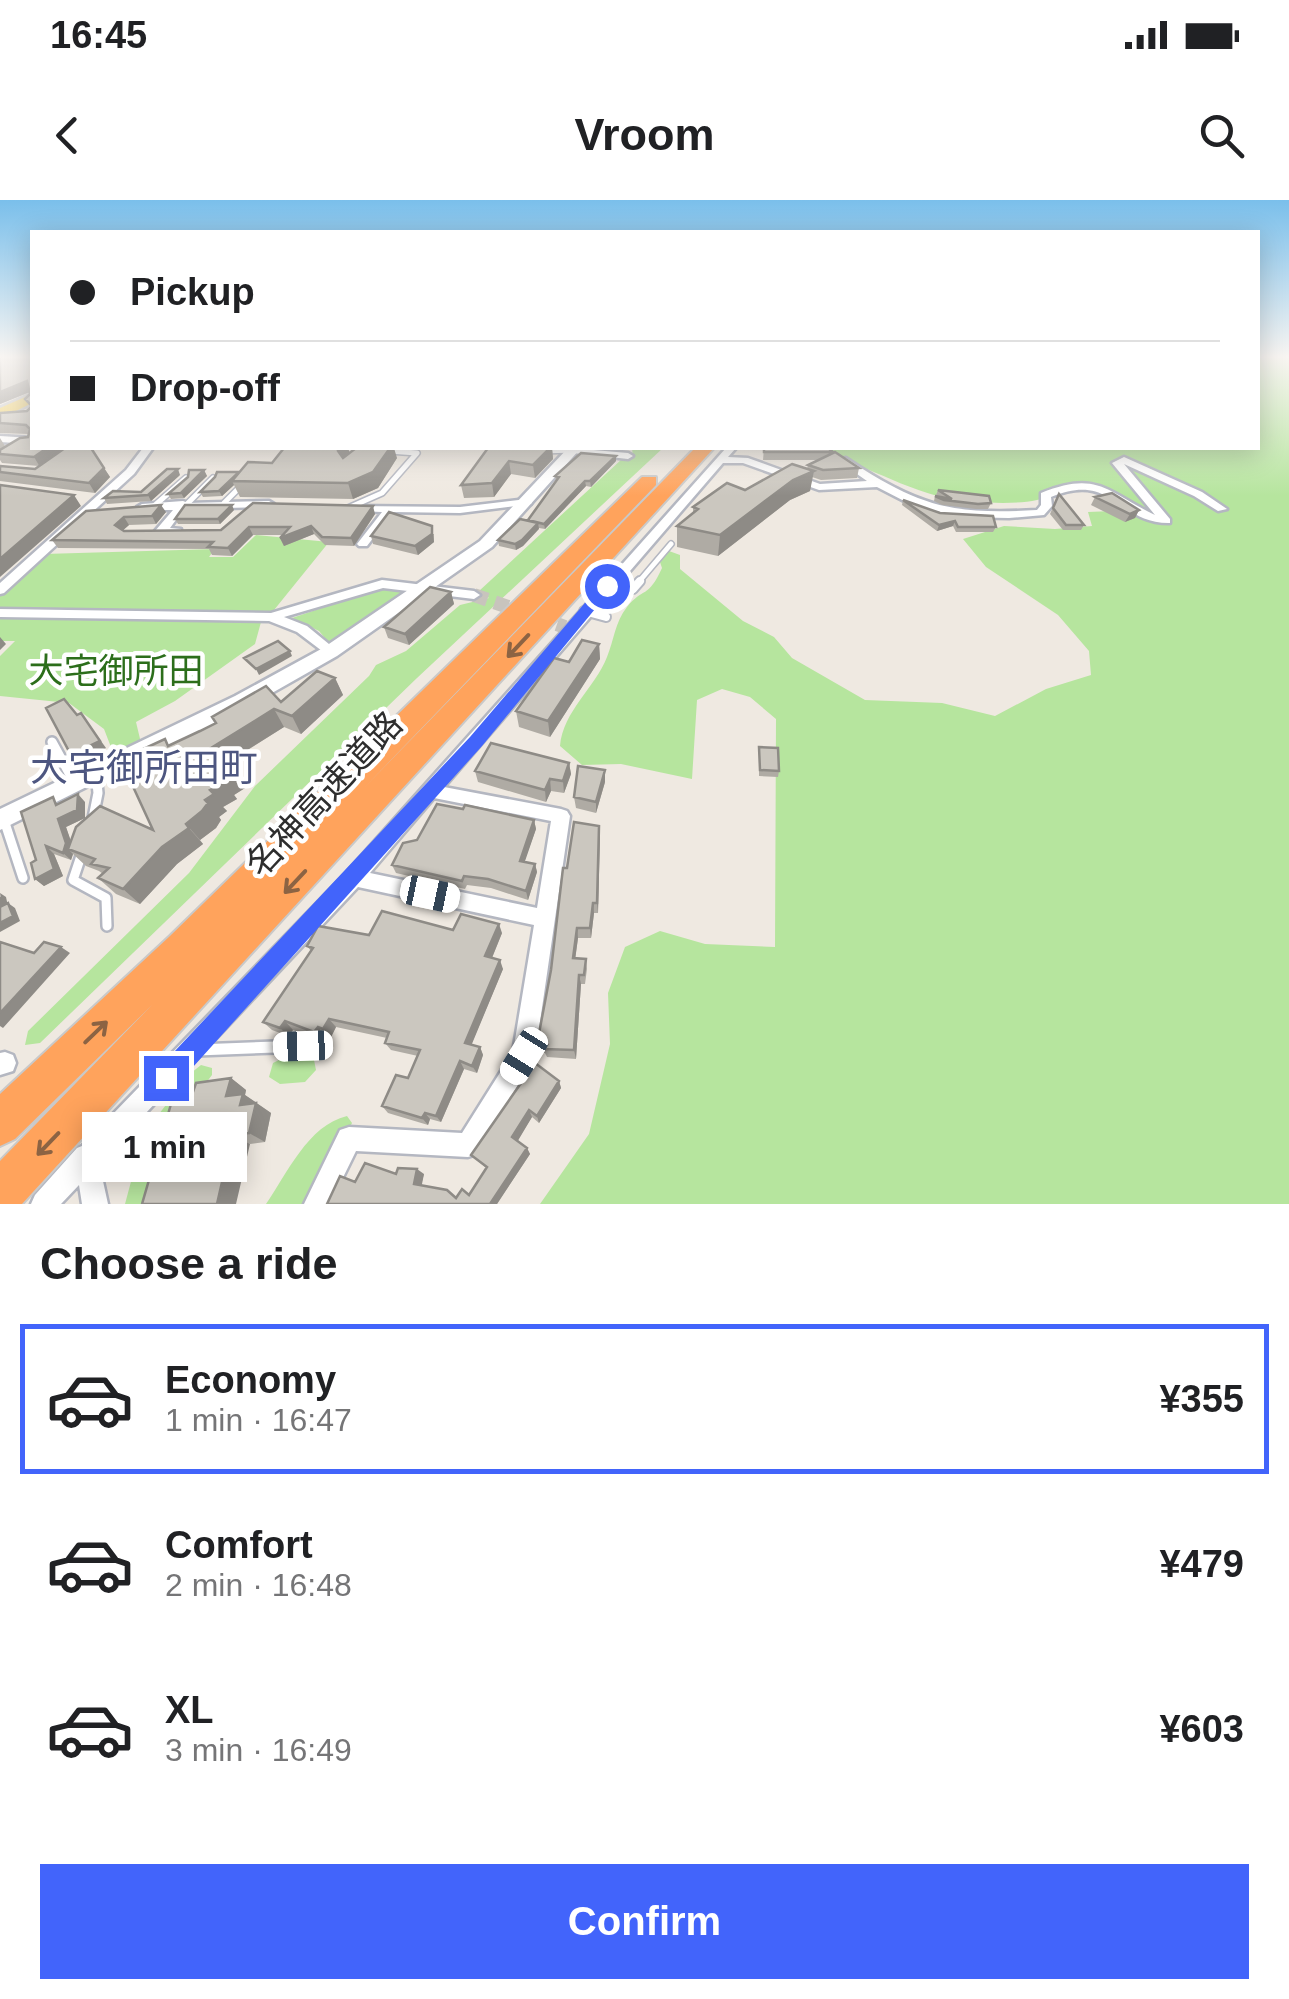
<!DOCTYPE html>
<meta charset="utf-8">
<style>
:root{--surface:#fff;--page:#f2f2f2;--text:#202124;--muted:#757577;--line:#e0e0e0;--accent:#4264fb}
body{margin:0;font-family:Arial,"Noto Sans JP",sans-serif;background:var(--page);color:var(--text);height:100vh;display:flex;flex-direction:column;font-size:38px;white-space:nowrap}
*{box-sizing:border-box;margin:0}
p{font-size:32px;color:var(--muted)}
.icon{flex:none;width:55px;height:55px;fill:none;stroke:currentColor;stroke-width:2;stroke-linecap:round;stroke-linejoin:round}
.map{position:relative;height:1004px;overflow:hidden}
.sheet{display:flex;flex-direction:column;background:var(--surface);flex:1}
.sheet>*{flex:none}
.banner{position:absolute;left:30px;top:30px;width:1230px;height:220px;border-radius:0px;box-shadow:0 5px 25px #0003;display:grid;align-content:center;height:220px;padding:0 40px;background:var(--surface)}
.end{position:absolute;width:45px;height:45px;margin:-22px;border:12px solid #4264fb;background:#fff;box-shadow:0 0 0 5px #fff}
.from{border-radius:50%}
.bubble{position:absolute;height:70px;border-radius:0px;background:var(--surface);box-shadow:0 5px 25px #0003;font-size:32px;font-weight:700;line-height:70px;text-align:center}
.car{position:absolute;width:30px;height:60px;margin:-30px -15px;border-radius:12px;box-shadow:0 0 8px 2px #0007;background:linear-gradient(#fff 24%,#345 0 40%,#fff 0 76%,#345 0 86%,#fff 0)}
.banner b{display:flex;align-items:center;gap:35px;height:95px;font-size:38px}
.banner b+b{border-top:2px solid var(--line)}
.banner i{width:25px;height:25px;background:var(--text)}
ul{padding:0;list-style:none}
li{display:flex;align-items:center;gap:30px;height:150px;margin:0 20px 15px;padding:0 20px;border:5px solid transparent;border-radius:0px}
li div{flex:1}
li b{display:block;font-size:38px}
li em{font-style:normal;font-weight:700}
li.selected{border-color:var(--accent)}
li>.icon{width:90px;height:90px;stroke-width:1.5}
h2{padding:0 40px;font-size:45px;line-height:120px}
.action{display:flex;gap:20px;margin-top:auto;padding:20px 40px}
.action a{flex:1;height:115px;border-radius:0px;background:var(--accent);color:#fff;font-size:40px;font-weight:700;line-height:115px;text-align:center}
.status{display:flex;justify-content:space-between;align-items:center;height:70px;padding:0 50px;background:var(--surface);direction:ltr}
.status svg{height:28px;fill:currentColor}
header{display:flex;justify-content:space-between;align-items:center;height:130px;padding:0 40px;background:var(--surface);font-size:45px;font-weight:700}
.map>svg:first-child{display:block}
.green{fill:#b6e59e}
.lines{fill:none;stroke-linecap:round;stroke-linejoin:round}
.minor-tunnel{stroke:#c8c4bd;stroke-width:14;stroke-dasharray:14 8;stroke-linecap:butt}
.service-far3-casing{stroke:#b4b7c1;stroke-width:8}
.service-far2-casing{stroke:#b4b7c1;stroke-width:12}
.service-far1-casing{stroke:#b4b7c1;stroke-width:14}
.service-casing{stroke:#b4b7c1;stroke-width:16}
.minor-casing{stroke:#b4b7c1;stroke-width:5}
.tertiary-casing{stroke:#b4b7c1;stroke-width:5}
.primary-casing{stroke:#c9c9c9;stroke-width:5}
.motorway-casing{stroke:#c9c9c9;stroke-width:4}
.service-far3{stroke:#fff;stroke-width:5}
.service-far2{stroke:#fff;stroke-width:8}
.service-far1{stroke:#fff;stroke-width:9}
.service{stroke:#fff;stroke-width:11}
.minor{fill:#fff;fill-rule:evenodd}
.tertiary{fill:#fff;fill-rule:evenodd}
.primary{fill:#f2d163;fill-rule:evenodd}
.motorway{fill:#ffa35c;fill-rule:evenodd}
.wall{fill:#afaba4}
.shaded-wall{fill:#8e8b86}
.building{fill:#cbc7bf;stroke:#8e8b86;stroke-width:2.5}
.oneway{stroke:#8c6343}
.route{fill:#4264fb}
.labels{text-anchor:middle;stroke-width:9;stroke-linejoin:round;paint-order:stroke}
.park-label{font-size:35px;fill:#2c6e1b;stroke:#fff}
.street-label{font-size:35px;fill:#2e2e2e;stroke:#fff}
.neighbourhood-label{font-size:38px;fill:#4d5680;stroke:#fff}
</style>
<div class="status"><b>16:45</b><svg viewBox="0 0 49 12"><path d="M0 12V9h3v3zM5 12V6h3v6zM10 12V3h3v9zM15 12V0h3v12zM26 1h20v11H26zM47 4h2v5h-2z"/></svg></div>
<header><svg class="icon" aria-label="back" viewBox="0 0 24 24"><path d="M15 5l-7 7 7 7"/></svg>Vroom<svg class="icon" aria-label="search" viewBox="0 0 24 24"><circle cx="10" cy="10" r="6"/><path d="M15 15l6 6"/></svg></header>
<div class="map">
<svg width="1289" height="1004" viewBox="0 0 1289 1004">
<rect width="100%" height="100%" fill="#efe9e1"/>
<path class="green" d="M1258,156H1289V1004H540L589,934L610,844L608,793L625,747L660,731L705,744L775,747L776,519L750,497L722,489L697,500L692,579L621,564L582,565L560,546C563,511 595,488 607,457C614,440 615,422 627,407C643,387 648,399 662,368L658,356L669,351L680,355V369L743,421L774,437L792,458L865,500L942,503L995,516L1046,489L1091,475L1089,451L1058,415L986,367L963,339L1004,326L1055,329L1092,326L1088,312L1137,310C1115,276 1067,293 1037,300C1019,304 994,303 975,302C921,299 880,271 830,255C816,250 799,250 784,248H1258Z
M632,248H663L417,478L40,843L25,845L28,831L189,673L255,586L369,476L376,465L406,451L460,405L489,398L479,391L622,259L633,257Z
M256,335L329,342L270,415L0,409V396L44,354L215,349L209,357H233Z
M387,386L417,389L330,444L319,431L292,418Z
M0,416L261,422L255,444L175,501L136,522L141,543L114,555L104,529L69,503L0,496V456L15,441H0Z
M289,855H313L316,870L305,882L280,884L269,877L273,863Z
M201,865L212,868V875L193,900L159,1004H125L144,933L191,873Z
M347,916L352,923L312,1004H266C287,974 308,925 347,916Z"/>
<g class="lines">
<path class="minor-tunnel" d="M474,395L565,427"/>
<g class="service-far3-casing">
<path id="service-far3" d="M542,251L573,250
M224,303L242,285
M187,304L213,278
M154,306L186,278
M348,308L382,293L417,253L389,251
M637,384L671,344"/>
</g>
<g class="service-far2-casing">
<path id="service-far2" d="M633,389L640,381
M584,411L606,417"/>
</g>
<g class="service-far1-casing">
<path id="service-far1" d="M52,542L74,582
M93,618L98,593L96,573
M4,620L23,678
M83,650L73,680L106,698L107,726"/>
</g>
<g class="service-casing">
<path id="service" d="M197,850L303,846"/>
</g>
<g class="minor-casing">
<path id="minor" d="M0,236L32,238V244L0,242Z
M143,248H153L134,274L4,393L0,394V383L126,270Z
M570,248L628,253L633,256L628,259L573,253L568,250Z
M726,248H736L728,257L748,258L820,284L867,281L837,260L846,258C918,306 950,315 1037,310L1041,305V293C1098,270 1107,292 1155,315L1112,263L1124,257L1202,292L1227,309L1218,311L1194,296L1124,264L1170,319V323C1118,324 1113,271 1051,297L1052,306L1044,315L1009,318L958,317L910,304L877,287L819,290L743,263H723L444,587L561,609L567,611L570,616L535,856L477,954L468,957L356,951L330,1004H304L340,930L349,927L462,933L513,852L534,725L358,687L99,963L108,1004H82L79,985L61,1004H31L35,995L77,948L82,946L347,672ZM434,598L551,621L537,708L370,673Z
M527,299L532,302L531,304L460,313L393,312L367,346H359L357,344L382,312L357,311L352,308L353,306L460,307Z
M183,301L188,303L269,301L274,304L269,307L184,309L170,328L181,329V333C174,335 161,337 155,331L173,310H142L137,307L142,304Z
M382,380L474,391L480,395L474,399L383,388L284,417L307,426L335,449L337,452L335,455L330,457L297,432L269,421L0,417V409L271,413Z
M5,852L13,855L16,863L13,871L0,875V853Z"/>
</g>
<g class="tertiary-casing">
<path id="tertiary" d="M568,248H581L492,347L337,456L249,506L0,630V609L235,496L323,448L480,341Z"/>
</g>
<g class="primary-casing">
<path id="primary" d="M32,194V203L0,219V208Z"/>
</g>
<g class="motorway-casing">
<path id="motorway" d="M695,248H714L22,1004H0V961L152,805L15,939L0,946V894L170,736L642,277H656V285L361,591Z"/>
</g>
<use href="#service-far3" class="service-far3"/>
<use href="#service-far2" class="service-far2"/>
<use href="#service-far1" class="service-far1"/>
<use href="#service" class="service"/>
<use href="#minor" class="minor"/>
<use href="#tertiary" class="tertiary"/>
<use href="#primary" class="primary"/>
<use href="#motorway" class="motorway"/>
</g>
<path class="wall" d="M32,156V248H97L93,251L110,277L95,293L0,281V266L35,269L39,266L2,263L0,260V238L5,246L28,237L29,234L0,233V213L27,211L31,207L25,199L30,194V192L0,204Z
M488,248H552L553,259L535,278L511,274L494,297L464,298L461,285Z
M764,248L833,252L859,268L857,278L821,280L812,277L810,291L790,300L718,356L677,347V326L693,313V307L807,269L808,265L817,260H763Z
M350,252L397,258L378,288L353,299L240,297L234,285L222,296L203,297L200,292L239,273L272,263Z
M616,261L591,287L586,286L545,329L539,328L523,346L516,350L499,346L498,340L528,321L556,282L555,276Z
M204,270L207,276L184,298L171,299L168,294Z
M180,275L151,301L107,304L104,298L141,292Z
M938,290L991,303L988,309H976L942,305L934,301L935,296L939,297L936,295Z
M1059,294L1084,325L1081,330H1063L1050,314Z
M1095,297L1139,310L1135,318L1125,322L1091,305Z
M903,300L940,313L996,327L993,332H956L953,326L937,331L902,305Z
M234,310L220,324H178L175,319Z
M86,311L166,312L156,324L129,325L123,330H221L375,314L354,346L325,345L314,334L284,346L280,338L283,335H253L232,356L212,355L209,349L58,348L52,340Z
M434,334V342L418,355L373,344L371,336Z
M451,392L454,404L409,445L388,438L384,427Z
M599,444L600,459L550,537L519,527L516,511L569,462Z
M335,478L343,495L301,534L284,527L224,565L234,570L245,588L234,595L237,599L223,607L227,611L219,617L221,620L216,628L200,640L203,644L177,664L140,704L116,694L98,678L103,674L99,671L86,666L73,654L71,660L54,654L63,676L44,686L35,679L36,660L59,603L85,602V618L66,627L71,642L153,630L170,546L281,502Z
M759,547L779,571L778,577L759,576Z
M569,563L571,574L564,593L551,591L546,602L478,582L475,571Z
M605,582L596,613L576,608L574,597Z
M534,620L536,629L524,662L535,664L537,672L528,700L491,688L467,685L465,689L396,673L392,665Z
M599,626L598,713H594L591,738H578L575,759H586L587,769L585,784H581L576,859L547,857L545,853H539L537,844L551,770L567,668Z
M453,730L502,733L492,758L503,769L471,845L480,847L483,855L477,873L464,869L441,922L430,919L428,925L388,913L382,906L408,878L418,856L391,850L385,843L387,838L336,827L331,837L325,835L322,840L293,830L288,836L272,830L263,822L311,751L307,746L369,735Z
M231,878L246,890L245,895L271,913L265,942L250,944L171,904L190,901Z
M559,881L561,888L539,923L532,917L517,941L527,948L530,954L497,1004H327L355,982L396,974H424L421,985L456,998L469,995L486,968L471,955Z"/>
<path class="shaded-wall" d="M27,181L32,191L0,204V192Z
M47,248H67L40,267L34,257Z
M341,248H348L351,256L343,266L338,251Z
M390,248H394L397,258L378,288L353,299L348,283Z
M550,248H552L553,259L535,278L533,265Z
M616,256V261L591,287L590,281Z
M509,261L511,274L494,297L492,283Z
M104,268L110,277L95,293L89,283Z
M178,269L180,275L151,301L148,295Z
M204,270L207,276L184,298L181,293Z
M814,271L810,291L790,300L718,356L720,335L793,280Z
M239,272L232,281L234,285L222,296L219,291Z
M585,281L586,286L545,329L544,324Z
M74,295L81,306L0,377V359Z
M161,305L166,312L156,324L152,316Z
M232,305L234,310L220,324L218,319Z
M373,306L375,314L354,346L351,338Z
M1139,310L1135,318L1125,322L1130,314Z
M124,317L129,325L120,333L115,325Z
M955,321L953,326L937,331L939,325Z
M538,323L539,329L523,346L516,350L515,344Z
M311,326L314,334L284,346L280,338Z
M432,326L434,342L418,355L415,346Z
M249,327L253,335L232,356L228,348Z
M451,392L454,404L409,445L405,434Z
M0,437L6,444L0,450Z
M599,444L600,459L550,537L548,521Z
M290,451L292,456L259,475L256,469Z
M335,478L343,495L301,534L292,516Z
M274,509L284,527L215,570L203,553Z
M81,513L106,548L78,563L71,555Z
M569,563L571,574L564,593L563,581Z
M234,570L245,588L234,595L237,599L223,607L227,611L219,617L221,620L216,628L200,640L186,624L205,600L210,590L221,579Z
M605,570V582L596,613V602Z
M550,579L551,591L546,602L545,590Z
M78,594L85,602V618L66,627L74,650L68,649L73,654L71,660L63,653L58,619Z
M534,620L536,629L522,670L520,661Z
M599,626L600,637L598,713L597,703Z
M189,628L203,644L177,664L140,704L123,689L162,647Z
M46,646L54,654L63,676L44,686L35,679Z
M535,664L537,672L528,700L526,691Z
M0,693L6,697L9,711L2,706Z
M8,703L15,708L20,721L0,732V723Z
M593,703L594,713L591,738L590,728Z
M499,724L502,733L489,765L485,756Z
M577,728L578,738L574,768L573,758Z
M61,747L70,753L3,828L0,826V813Z
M500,760L503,769L469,851L465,843Z
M579,775L581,784L576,859L574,850Z
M329,819L336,827L331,837L323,829Z
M285,821L293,830L288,836L280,828Z
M318,827L325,835L322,840L314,832Z
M480,847L483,855L477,873L472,866Z
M460,861L464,869L441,922L436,916Z
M231,878L246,890L245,895L271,913L265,942L249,933L226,896Z
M559,881L561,888L539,923L537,916Z
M529,910L532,917L516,944L512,937Z
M425,913L430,919L428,925L422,918Z
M233,934L250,944L236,1004H217Z
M527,948L530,954L497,1004H490Z
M417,969L424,974L421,989L414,984Z"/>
<path class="building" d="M3,156H32V248H47L34,257L0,254V250L20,238L28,237L30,229L26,225L0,223V213L27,211L32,206L25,199L30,194L27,181L0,192V157Z
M65,248H91L104,268L89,283L0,272V266L35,269Z
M284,248H341L338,251L343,258L356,248H390L373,272L348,283L232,281L248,262L272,263Z
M488,248H550L533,265L509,261L492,283L461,285Z
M764,248H828L833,252H764Z
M835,252L859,268L823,270L808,265Z
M581,253L616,256L590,281H585L544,324L528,320L559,277L555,276Z
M792,264L814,271L793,280L720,335L677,326L698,309L693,307L727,283L745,290Z
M167,269H178L148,295L104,298L113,291L141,292Z
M189,270H204L181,293L168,294L188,277Z
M217,272H239L219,291L200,292L215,277Z
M0,285L74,295L0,359Z
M938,290L989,296L991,303L978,304L944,300L935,296L952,299Z
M1112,293L1139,310L1130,314L1095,297Z
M1059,294L1084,325H1066L1053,308Z
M903,300L940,313L993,316L996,327H958L955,321L939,325Z
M253,303L373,306L351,338L322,337L311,326L280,338L290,327H249L228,348L208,347L213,342L52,340L86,311L161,305L152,316L124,317L115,325L124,331L221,330Z
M185,305H232L218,319H175Z
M389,312L432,326V334L415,346L371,336Z
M520,319L538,323L522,340L515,344L498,340Z
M430,387L451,392L405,434L384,427Z
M582,440L599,444L548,521L516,511L554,458L569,462Z
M278,441L290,451L256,469L244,458Z
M317,471L335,478L292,516L274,509L203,553L234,570L221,579L225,582L210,590L214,594L205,600L208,603L202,611L186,624L189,628L162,647L123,689L98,678L109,668L91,664L95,659L68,649L76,627L100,606L153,630L130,580L150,562L141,550L165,539L168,546L200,531L216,523L212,517L266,486L281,502Z
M64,499L77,515L81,513L100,541L71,555L46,508Z
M491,543L569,563L563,581L550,579L545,590L475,571Z
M759,547L778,548L779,571L760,570Z
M578,566L605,570L596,602L574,597Z
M78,594L77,610L58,619L66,643L63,653L46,646L54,669L35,679L31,663L36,660L21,612L53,597L56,605Z
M437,604L463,609L465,605L534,620L520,661L535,664L526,691L488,679L464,676L462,681L392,665L403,643L417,640Z
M574,622L599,626L597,703H593L590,728H577L573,758L586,759L584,775H579L574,850L544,849L547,845L537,844L551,770L563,668H567Z
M0,697L2,706L8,703L13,716L0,723Z
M382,711L453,730L461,714L499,724L485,756L500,760L465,843L480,847L472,866L460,861L436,916L425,913L422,918L382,906L396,875L408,878L420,850L385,843L389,832L329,819L323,829L318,827L314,832L285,821L280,828L263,822L313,748L307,746L318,726L369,735Z
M0,742L34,753L44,742L61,747L0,813Z
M535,863L559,881L537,916L529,910L512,937L527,948L490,1004H327L340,976L355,982L365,963L396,974L398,968L417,969L414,984L447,990L456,998L462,989L469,995L487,967L471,955Z
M231,878L226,896L243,894L240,905L256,903L249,933L233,934L217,1004H142L171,904L190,901L196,883Z"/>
<defs><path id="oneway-shaft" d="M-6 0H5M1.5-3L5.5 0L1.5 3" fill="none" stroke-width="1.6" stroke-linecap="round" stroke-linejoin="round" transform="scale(2.5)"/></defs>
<g class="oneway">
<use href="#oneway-shaft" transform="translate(518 446) rotate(133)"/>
<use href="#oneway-shaft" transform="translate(295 682) rotate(133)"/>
<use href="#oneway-shaft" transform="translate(96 832) rotate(-44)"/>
<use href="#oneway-shaft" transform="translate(48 944) rotate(134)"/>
</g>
<linearGradient id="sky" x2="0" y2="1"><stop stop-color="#7abfeb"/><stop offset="0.53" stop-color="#f8f5f2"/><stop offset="1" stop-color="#f8f5f2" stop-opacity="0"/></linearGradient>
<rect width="1289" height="296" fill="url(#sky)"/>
<path class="route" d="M602,383L614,386L482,546L175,887L166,890L158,887L154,878L158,869L470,537Z"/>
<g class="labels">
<g class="park-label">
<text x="116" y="483">大宅御所田</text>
</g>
<g class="street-label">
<text transform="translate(324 594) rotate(-47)" y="12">名神高速道路</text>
</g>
<g class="neighbourhood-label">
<text x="144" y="581">大宅御所田町</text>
</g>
</g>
</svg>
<i class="end from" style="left:607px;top:386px"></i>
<i class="end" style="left:166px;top:878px"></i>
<div class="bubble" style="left:82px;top:912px;width:165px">1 min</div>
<i class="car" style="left:430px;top:694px;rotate:102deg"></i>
<i class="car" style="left:303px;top:846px;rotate:268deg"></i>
<i class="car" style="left:524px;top:856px;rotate:212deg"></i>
<div class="banner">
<b><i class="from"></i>Pickup</b>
<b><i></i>Drop-off</b>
</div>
</div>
<section class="sheet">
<h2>Choose a ride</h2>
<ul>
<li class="selected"><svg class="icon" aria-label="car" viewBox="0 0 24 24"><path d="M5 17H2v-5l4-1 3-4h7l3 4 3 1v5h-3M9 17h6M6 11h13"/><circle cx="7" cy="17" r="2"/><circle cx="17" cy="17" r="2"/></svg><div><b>Economy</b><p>1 min · 16:47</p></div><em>¥355</em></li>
<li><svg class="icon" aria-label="car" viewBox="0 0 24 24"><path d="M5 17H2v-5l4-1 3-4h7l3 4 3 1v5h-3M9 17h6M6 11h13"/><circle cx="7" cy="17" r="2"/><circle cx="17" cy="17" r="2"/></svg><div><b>Comfort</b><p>2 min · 16:48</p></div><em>¥479</em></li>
<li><svg class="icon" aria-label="car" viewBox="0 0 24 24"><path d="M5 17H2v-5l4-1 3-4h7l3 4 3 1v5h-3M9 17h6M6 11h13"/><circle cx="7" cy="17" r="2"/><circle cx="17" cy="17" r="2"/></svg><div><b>XL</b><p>3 min · 16:49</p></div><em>¥603</em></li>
</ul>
<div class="action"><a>Confirm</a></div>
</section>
